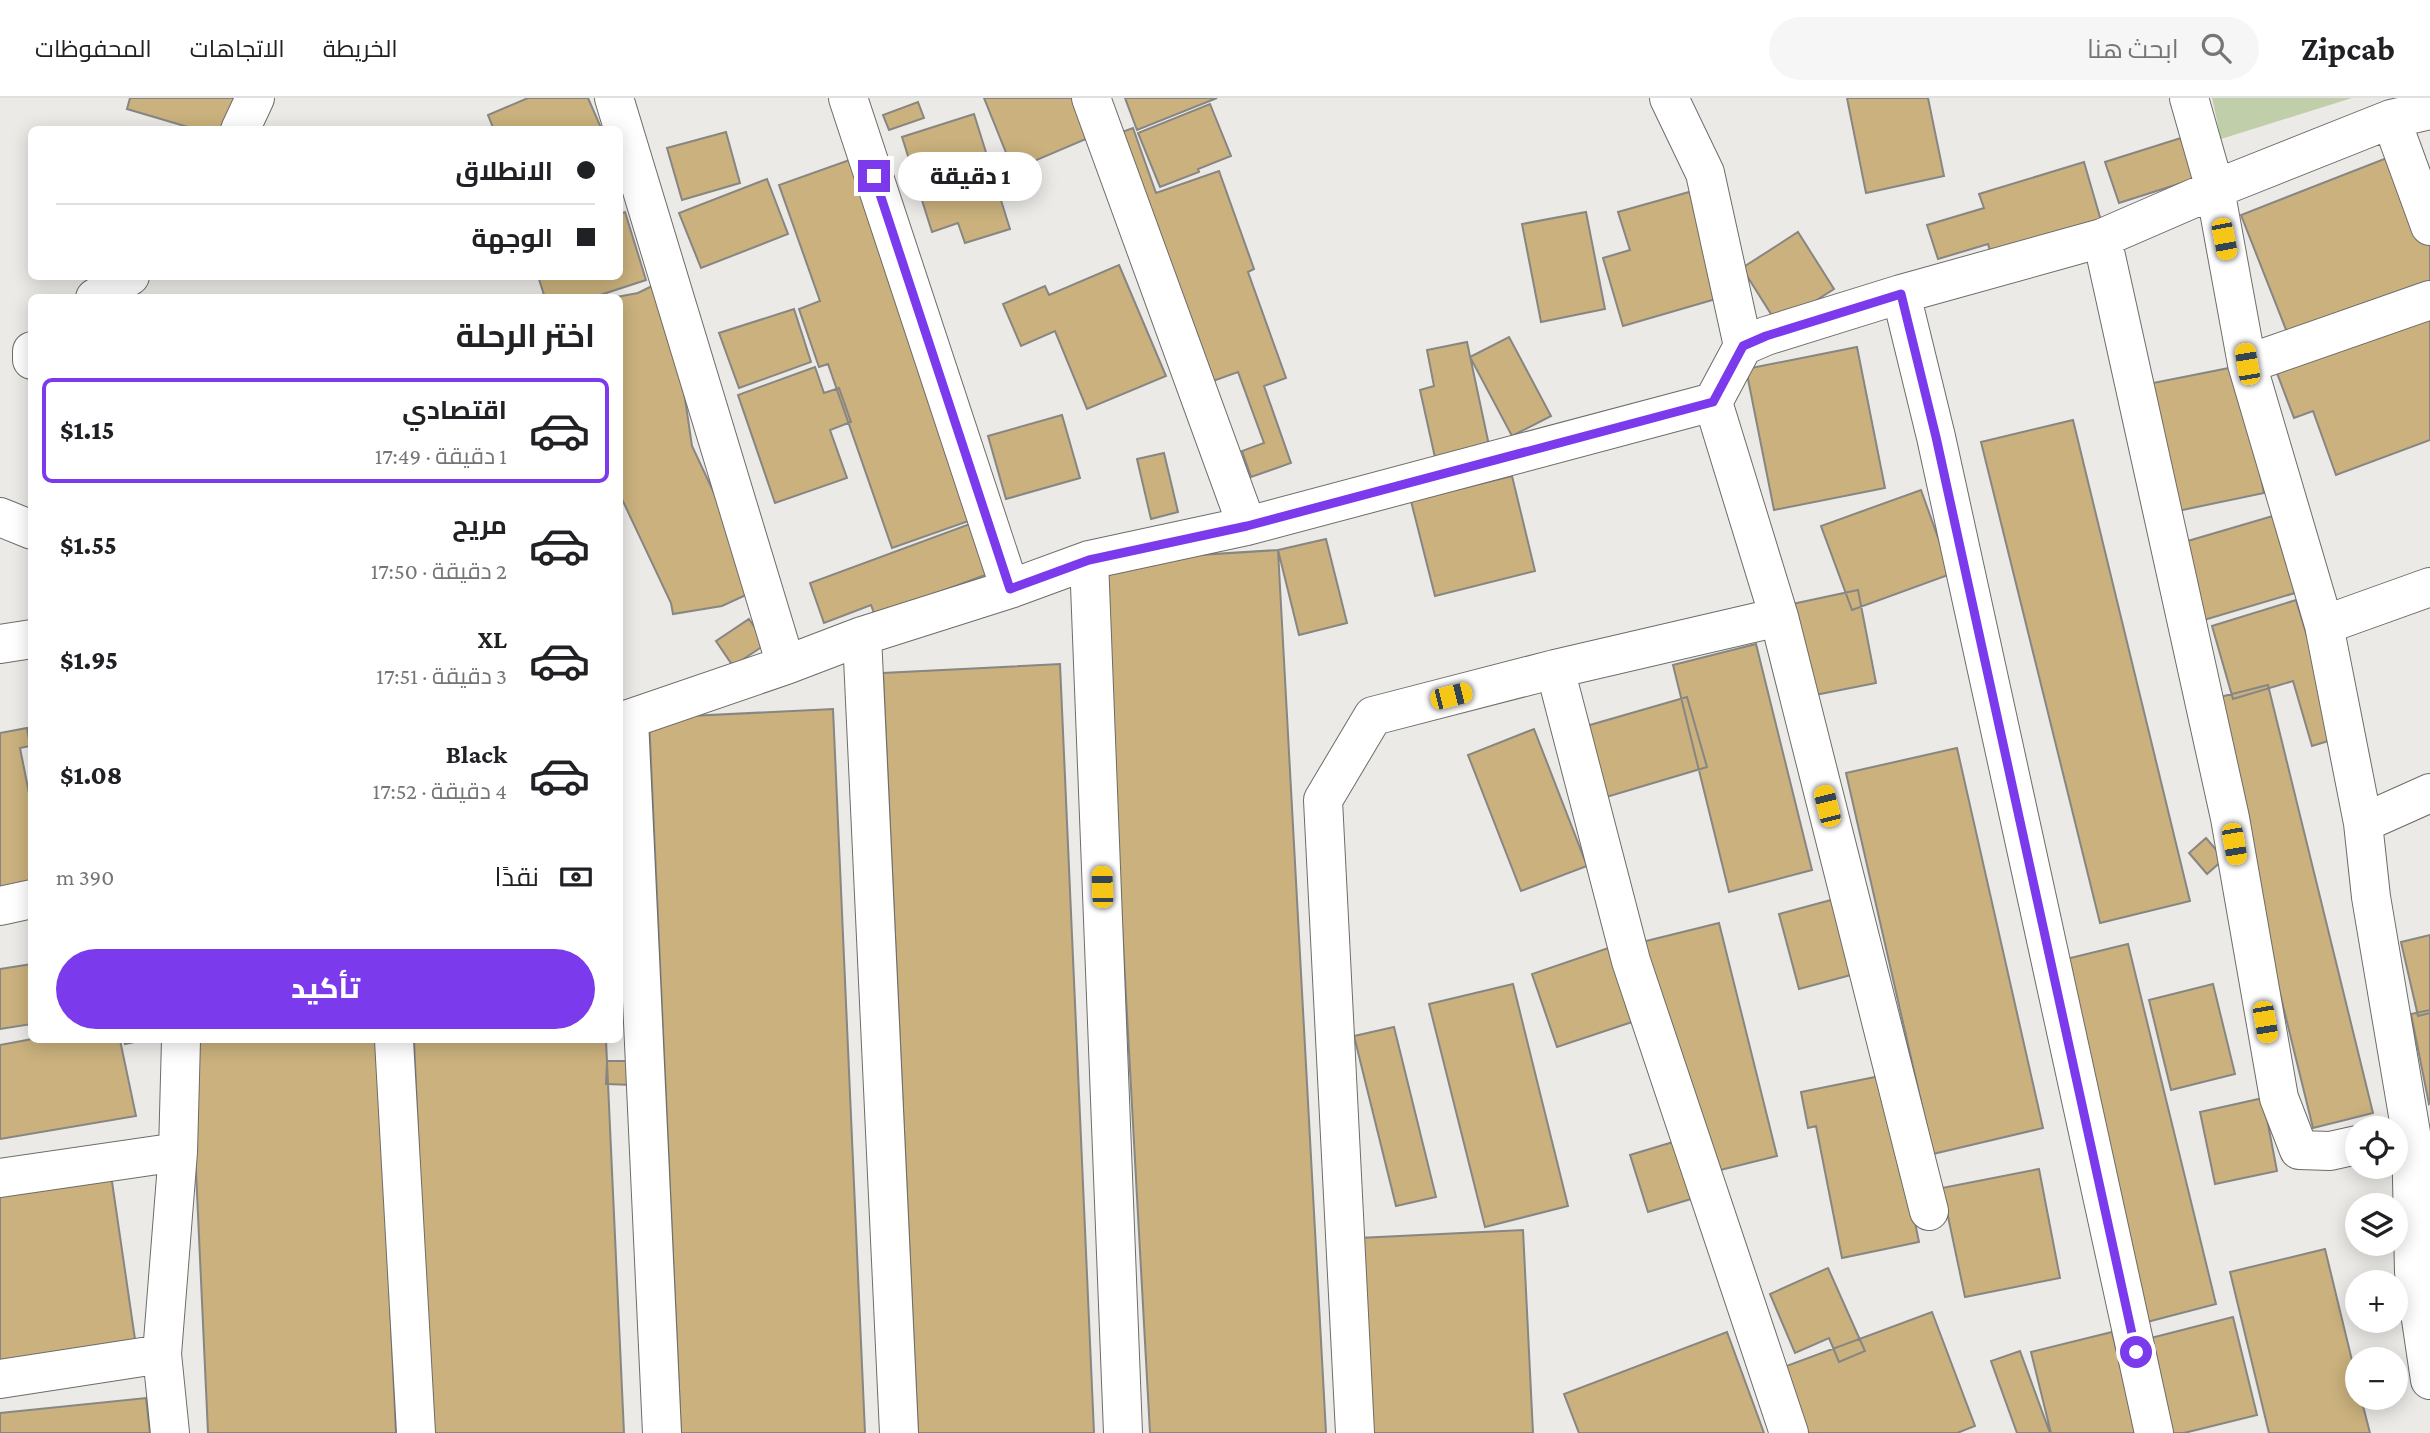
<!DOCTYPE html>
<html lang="ar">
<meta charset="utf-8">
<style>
:root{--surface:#fff;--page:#f6f6f6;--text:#202124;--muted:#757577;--line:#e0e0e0;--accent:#7c3aed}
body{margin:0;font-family:"Crimson Pro",Cairo,serif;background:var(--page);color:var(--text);direction:rtl;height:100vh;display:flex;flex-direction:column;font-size:26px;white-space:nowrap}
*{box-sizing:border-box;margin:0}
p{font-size:23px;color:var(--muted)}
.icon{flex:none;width:38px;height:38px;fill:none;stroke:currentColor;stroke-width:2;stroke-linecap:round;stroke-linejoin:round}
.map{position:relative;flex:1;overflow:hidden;direction:ltr}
.side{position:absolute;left:28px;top:196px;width:595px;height:749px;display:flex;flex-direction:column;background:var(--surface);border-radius:10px;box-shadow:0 4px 18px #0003;direction:rtl}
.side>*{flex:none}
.guide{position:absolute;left:28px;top:28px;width:595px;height:154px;border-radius:10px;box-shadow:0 4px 18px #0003;direction:rtl;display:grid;align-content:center;height:154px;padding:0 28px;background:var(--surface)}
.tools{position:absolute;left:2345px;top:1018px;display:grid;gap:14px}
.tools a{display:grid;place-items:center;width:63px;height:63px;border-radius:50%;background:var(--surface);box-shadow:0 4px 18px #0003;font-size:35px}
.end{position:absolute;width:32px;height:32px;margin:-16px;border:9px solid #7c3aed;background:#fff;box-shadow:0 0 0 4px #fff}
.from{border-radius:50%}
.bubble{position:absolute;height:49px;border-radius:24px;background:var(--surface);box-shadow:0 4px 18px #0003;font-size:23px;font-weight:800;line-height:49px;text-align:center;direction:rtl}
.car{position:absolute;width:21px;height:42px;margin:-21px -10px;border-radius:9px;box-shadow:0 0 5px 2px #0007;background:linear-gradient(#f5c518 24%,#345 0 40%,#f5c518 0 76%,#345 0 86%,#f5c518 0)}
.guide b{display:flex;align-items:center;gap:24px;height:66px;font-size:26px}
.guide b+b{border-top:2px solid var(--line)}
.guide i{width:18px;height:18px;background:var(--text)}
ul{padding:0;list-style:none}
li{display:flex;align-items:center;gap:21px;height:105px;margin:0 14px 10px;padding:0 14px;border:4px solid transparent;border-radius:10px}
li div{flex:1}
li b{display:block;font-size:26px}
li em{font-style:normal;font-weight:800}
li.on{border-color:var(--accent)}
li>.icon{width:63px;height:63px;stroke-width:1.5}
h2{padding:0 28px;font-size:32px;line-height:84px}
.pay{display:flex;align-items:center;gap:18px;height:77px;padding:0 28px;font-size:26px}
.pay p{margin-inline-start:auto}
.button{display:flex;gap:14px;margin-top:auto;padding:14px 28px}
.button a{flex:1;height:80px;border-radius:42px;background:var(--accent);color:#fff;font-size:28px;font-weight:800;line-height:80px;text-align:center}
header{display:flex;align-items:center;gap:42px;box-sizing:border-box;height:98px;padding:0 35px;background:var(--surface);border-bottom:2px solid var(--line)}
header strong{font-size:33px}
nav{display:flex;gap:38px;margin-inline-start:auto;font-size:24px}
.search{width:490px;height:63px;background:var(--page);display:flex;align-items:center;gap:18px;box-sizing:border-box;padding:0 24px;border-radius:38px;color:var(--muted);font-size:26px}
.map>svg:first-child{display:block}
.green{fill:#c0ceaa}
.building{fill:#cab17d;stroke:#878683;stroke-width:2}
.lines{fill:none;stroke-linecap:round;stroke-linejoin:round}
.minor-casing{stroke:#6e6c69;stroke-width:40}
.minor{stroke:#fff;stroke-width:38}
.route{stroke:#7c3aed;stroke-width:9}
</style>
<header>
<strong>Zipcab</strong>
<div class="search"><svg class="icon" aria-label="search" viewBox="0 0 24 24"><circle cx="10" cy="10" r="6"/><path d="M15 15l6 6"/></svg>ابحث هنا</div>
<nav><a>الخريطة</a><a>الاتجاهات</a><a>المحفوظات</a></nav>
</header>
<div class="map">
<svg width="2430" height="1335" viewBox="0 0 2430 1335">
<rect width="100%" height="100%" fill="#eceae7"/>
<path class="green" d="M2212,0H2352L2221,41Z"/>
<path class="building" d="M130,0H241L232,32H198L127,11Z
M528,0H588L602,32H494L488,17Z
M984,0H1077L1093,38L1013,72Z
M1125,0H1217L1137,32Z
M1847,0H1928L1944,78L1866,95Z
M918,4L924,20L889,32L883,17Z
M1210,6L1231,58L1198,71L1199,74L1160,89L1138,35Z
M974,16L1010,131L965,145L958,125L932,134L902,39Z
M1133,30L1156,95L1219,73L1254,171L1248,174L1286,280L1264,288L1291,365L1251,379L1242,353L1264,345L1238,274L1199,288L1111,38Z
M726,34L740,85L682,102L667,50Z
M2184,39L2197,80L2119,105L2105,64Z
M2397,56L2430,142V192L2292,247L2241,117Z
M855,60L980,419L892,450L828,266L819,269L799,211L820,203L779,87Z
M2084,64L2102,126L1992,160L1988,146L1938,161L1927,127L1984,110L1979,96Z
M767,81L788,136L701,170L679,115Z
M1696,92L1726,198L1623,228L1603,160L1630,152L1618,114Z
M625,114L646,182L591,200H545L538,178H620V116Z
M1586,114L1605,211L1541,224L1522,126Z
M1798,134L1834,191L1778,227L1742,170Z
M1119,167L1166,278L1087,311L1055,233L1021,248L1003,206L1045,188L1049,197Z
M660,184L675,233L692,348L759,491L722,508L673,516L671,505L620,397V200H611L638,195Z
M794,211L811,264L739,290L719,235Z
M2430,217V342L2336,377L2313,313L2294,320L2277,275Z
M1509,239L1551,318L1512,338L1470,259Z
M1467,244L1490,352L1436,364L1420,292L1434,288L1427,252Z
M1857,249L1885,390L1774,412L1746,271Z
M2239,268L2264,395L2168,415L2143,287Z
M815,269L824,295L839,290L851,324L830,332L847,380L775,405L738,297Z
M1062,317L1080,380L1006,401L988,338Z
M2073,322L2190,803L2100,825L1981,344Z
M1164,355L1178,414L1151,421L1137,361Z
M1512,378L1535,473L1435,498L1411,403Z
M1921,392L1951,476L1852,512L1821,428Z
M2283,415L2305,492L2204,522L2181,445Z
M978,423L996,473L875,518L871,507L824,525L810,485Z
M1326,441L1347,525L1299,537L1278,452Z
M1278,452L1326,1335H1150L1102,463Z
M1858,492L1876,585L1810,598L1792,506Z
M2296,502L2338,640L2312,648L2293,583L2233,601L2212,528Z
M749,521L766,546L733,568L716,543Z
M1756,546L1812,772L1729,794L1673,567Z
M1060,566L1094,1335H918L883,575Z
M2268,587L2373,1015L2313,1030L2208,602Z
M1687,599L1707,669L1603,700L1583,629Z
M833,611L865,1335H681L649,620Z
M27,630L30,648L20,650L32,710V791L0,797V635Z
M1534,631L1587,768L1521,793L1468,657Z
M1957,650L2043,1030L1933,1056L1846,675Z
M2206,740L2224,761L2207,776L2189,755Z
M1842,799L1862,874L1799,891L1779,816Z
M1719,825L1777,1058L1696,1078L1638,845Z
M2430,837V915L2418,918L2401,844Z
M1620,846L1644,920L1557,949L1532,876Z
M2128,846L2216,1206L2147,1224L2058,863Z
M32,866V926L0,931V871Z
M1513,886L1568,1108L1485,1129L1429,906Z
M2213,886L2235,976L2171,992L2149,902Z
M2430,912V1005L2429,1006L2411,916Z
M1394,929L1436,1099L1396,1108L1354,938Z
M32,941L120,942L136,1018L0,1041V947Z
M124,942H144L125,946Z
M190,942H378L396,1335H208Z
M414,942H606L624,1335H431Z
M607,963H634L633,987L606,986Z
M1885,977L1919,1144L1842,1160L1816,1028L1808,1030L1801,994Z
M2263,1000L2277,1073L2215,1086L2200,1014Z
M1683,1041L1701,1098L1648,1114L1630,1057Z
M110,1070L136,1248L0,1268V1087Z
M2039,1071L2060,1180L1965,1199L1942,1090Z
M1523,1132L1533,1335H1369L1359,1140Z
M2325,1151L2357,1283V1300H2361L2370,1335H2269L2230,1174Z
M1828,1170L1865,1253L1839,1264L1829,1240L1795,1255L1770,1196Z
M1932,1214L1975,1328L1957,1335H1805L1781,1270Z
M2233,1219L2257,1317L2184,1335H2165L2143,1242Z
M1727,1234L1764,1335H1579L1564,1296Z
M2112,1234L2137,1335H2051L2031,1254Z
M2020,1253L2050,1335H2017L1991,1263Z
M146,1300L150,1335H0V1315Z"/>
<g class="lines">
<g class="minor-casing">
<path id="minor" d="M614,0L786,567
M848,0L1010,491
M1091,0L1247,428
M1669,0L1705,75L1743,248
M2189,0L2215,91L2247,266L2324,527L2363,725L2371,799L2411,1035L2414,1174L2430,1282
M2430,12L2391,21L2430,128
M240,32L255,0
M2102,140L2230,720L2279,1000L2299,1052L2330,1053L2357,1047
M1901,196L1936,339L2154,1335
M95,200L130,178
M32,253V262
M2247,266L2430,202
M0,419L32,432
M1089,462L1123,1335
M1779,519L1929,1113
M2324,527L2430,489
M862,538L899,1335
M0,546L32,541
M1555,571L1631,863L1789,1335
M629,621L662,1335
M620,624L786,567L862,538L1010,491L1089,462L1247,428L1713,304
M2363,725L2430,695
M0,808L32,801
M394,942L416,1335
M0,1080L178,1054
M0,1281L162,1256
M170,1335L162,1256L178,1054L181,942
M1355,1335L1323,702L1373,618L1555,571L1779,519L1713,304L1743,248L1766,238L1901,196L2102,140L2215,91L2391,21"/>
</g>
<use href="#minor" class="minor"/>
</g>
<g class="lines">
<path class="route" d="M874,78L1010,491L1089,462L1247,428L1713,304L1743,248L1766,238L1901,196L1936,339L2136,1254"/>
</g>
</svg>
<div class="tools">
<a><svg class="icon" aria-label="locate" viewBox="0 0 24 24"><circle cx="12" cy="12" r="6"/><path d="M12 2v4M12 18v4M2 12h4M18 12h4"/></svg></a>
<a><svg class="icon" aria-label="layers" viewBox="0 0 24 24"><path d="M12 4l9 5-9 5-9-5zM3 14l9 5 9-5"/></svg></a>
<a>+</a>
<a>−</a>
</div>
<i class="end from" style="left:2136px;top:1254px"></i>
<i class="end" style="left:874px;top:78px"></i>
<div class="bubble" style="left:898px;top:54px;width:144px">1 دقيقة</div>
<i class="car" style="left:2224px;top:141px;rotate:169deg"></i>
<i class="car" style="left:2247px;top:266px;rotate:350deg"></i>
<i class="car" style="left:1451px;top:598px;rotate:76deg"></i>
<i class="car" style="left:1827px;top:708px;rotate:346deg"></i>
<i class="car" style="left:2234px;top:746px;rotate:170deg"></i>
<i class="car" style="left:1102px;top:789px;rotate:358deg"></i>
<i class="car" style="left:2265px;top:924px;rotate:170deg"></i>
<div class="guide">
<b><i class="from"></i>الانطلاق</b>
<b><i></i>الوجهة</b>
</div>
<section class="side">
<h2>اختر الرحلة</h2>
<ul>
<li class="on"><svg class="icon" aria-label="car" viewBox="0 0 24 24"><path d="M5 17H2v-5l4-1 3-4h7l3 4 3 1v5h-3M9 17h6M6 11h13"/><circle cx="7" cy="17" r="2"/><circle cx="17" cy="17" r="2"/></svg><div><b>اقتصادي</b><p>1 دقيقة · 17:49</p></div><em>$1.15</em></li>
<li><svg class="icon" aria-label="car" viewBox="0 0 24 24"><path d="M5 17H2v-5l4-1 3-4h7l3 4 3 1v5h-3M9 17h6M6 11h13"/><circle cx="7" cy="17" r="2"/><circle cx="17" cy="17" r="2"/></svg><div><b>مريح</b><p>2 دقيقة · 17:50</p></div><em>$1.55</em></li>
<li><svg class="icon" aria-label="car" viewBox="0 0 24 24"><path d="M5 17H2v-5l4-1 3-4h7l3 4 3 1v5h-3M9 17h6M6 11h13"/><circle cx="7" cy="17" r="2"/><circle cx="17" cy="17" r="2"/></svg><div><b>XL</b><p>3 دقيقة · 17:51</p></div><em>$1.95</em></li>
<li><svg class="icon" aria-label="car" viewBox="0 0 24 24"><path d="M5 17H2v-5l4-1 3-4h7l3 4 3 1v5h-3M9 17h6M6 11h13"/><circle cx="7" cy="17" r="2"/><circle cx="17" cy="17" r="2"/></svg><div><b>Black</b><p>4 دقيقة · 17:52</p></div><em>$1.08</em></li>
</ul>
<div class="pay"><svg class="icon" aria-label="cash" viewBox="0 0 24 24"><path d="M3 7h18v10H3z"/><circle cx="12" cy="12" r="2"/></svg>نقدًا<p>390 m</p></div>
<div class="button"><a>تأكيد</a></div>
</section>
</div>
